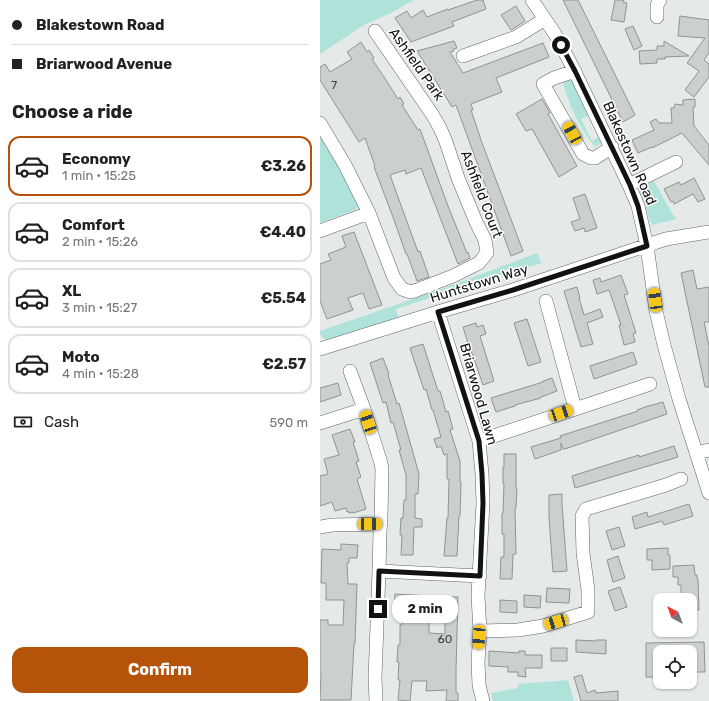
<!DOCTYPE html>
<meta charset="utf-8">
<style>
:root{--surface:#fff;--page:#f6f6f6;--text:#222;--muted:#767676;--line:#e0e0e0;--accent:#b45309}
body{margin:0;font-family:Rubik,sans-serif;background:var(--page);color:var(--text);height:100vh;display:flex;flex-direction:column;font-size:15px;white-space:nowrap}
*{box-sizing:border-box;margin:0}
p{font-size:13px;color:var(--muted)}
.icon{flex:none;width:22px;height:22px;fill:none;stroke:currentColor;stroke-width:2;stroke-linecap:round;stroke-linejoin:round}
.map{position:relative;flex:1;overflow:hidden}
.side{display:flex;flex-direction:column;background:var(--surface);width:320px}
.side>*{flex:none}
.top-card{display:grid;align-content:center;height:88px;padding:0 12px;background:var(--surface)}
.needle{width:26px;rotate:319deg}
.tools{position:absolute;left:333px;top:593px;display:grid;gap:8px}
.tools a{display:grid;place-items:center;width:44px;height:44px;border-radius:8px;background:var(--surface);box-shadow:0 1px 3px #0004;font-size:20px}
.end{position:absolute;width:18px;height:18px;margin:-9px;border:5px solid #111212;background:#fff;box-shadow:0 0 0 2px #fff}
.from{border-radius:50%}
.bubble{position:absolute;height:28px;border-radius:12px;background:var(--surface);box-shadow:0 1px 3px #0004;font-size:13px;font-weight:700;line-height:28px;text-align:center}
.car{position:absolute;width:12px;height:24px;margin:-12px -6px;border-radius:5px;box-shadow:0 0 3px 1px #0007;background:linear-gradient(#f5c518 24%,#345 0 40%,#f5c518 0 76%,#345 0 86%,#f5c518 0)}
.top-card b{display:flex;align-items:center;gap:14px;height:38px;font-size:15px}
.top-card b+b{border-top:1px solid var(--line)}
.top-card i{width:10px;height:10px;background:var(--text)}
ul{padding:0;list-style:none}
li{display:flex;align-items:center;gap:12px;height:60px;margin:0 8px 6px;padding:0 4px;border:2px solid var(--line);border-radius:12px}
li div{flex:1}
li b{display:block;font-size:15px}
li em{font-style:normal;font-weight:700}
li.active{border-color:var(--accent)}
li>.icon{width:36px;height:36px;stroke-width:1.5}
h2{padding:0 12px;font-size:18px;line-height:48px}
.pay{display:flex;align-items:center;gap:10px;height:44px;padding:0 12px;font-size:15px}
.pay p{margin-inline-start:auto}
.button{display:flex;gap:8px;margin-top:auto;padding:8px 12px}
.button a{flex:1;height:46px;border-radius:12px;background:var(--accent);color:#fff;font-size:16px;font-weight:700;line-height:46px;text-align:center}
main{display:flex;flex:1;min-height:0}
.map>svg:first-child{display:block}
.green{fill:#afe3da}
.building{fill:#cbd0cf;stroke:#8f9493;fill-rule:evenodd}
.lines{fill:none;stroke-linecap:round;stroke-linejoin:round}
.minor-casing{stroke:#5f6463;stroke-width:14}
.minor{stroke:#fff;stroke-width:13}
.route{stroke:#111212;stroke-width:5}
.labels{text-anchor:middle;stroke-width:3;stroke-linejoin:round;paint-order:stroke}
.number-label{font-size:12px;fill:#404241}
.street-label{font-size:14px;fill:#111212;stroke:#fff}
</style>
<main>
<section class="side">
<div class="top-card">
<b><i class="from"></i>Blakestown Road</b>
<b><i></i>Briarwood Avenue</b>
</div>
<h2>Choose a ride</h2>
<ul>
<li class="active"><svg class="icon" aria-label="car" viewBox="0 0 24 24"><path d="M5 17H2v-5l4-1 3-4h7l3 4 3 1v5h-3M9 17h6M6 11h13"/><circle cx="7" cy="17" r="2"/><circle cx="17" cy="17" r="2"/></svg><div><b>Economy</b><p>1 min · 15:25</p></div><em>€3.26</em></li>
<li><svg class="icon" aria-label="car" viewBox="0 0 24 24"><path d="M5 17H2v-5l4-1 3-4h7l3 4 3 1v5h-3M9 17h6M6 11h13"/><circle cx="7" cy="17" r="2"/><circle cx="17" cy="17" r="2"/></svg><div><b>Comfort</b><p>2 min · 15:26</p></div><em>€4.40</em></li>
<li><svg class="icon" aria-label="car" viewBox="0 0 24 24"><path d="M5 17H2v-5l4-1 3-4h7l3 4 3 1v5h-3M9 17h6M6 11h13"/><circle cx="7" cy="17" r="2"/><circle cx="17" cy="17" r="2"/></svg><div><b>XL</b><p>3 min · 15:27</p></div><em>€5.54</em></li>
<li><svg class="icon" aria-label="car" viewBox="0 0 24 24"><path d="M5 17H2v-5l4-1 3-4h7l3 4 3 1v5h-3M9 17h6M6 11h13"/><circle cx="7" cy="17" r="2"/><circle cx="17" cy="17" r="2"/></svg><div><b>Moto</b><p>4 min · 15:28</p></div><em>€2.57</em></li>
</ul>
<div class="pay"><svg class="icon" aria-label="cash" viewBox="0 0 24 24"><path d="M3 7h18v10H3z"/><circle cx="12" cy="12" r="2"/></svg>Cash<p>590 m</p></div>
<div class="button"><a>Confirm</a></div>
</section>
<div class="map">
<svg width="389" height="701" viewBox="0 0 389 701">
<rect width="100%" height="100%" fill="#e5eae9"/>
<path class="green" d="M0,0H94L71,13L44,25L0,54Z
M247,78L252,80L268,116L261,119L272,141L279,137L281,143L275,147C259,127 248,104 242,79Z
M0,128L39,203L37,209L0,223Z
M334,181L353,215L357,219L332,225C328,219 328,212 325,206C322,199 320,194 318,186L322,182Z
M217,253L222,263L186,274V273L76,309L79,318L16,339L5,340L0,334V331L116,291Z
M248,680L254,701H173L171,693L198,688V684Z"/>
<path class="building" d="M157,0H163L166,9L132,22L134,26L91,42L75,18L87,11L91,18L103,10L107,17L128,9V10Z
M243,0H258L315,115L303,122Z
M295,0H304L303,2L307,3L304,22L291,20Z
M196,6L205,21L191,30L181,15Z
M360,16L389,20V53L384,60L389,64V77L374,97L365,90L379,71L367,63L385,38L358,36Z
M313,26L322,46L314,50L305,29Z
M134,41L137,48L133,49L134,51L130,52L143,73L223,43L229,57L176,78L182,92L151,104L153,110H151L162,143L203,251L191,256L136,105L132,107L97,51Z
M344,41L369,56L345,57V59H337V63L320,64L319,51L337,50V46H344Z
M41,42L47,52L49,50L54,58L52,59L64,77L78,99L80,97L84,104L82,105L98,130L100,129L128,206L147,253L148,252L150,258L138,264L101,168L86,174L85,170L70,175L98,252L100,251L109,277L97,281L87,254H86L73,217L54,167L55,166L45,138L39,142L0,80V67L5,64L10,72L32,59L27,52Z
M222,99L230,113L228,114L257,166L239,177L212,129L206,131L196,114Z
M375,99V107H373L374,126L389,145V165L362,133L332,148V147L318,153L312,140L334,130L330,122L336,119L339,123H352L351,108H354L355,104L363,105V100Z
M374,178L385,199L378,202L373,194L354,204L353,201L351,202L344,189L359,182L361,185Z
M265,194L277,228L265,232L264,228L255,231L251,222L260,219L253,198Z
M34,232L62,305L49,309L43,293L28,298L33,310L7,319L0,301V264L11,260L8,254L26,247L22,236Z
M373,270L377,289L389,287V322H384L389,346V387H385L361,273Z
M301,275L308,294L304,295L316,333L313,334L315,342L304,345L299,325H301L289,290L277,294L273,280L280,278L281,282Z
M257,287L260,298H259L264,315L280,309L283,317L267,323L273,344L261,347L244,291Z
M207,319L221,362L208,366L194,323Z
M156,323L157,327L163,325L166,334L160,336L174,381L163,385L152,353H151L143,327Z
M103,344L118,391H120L126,412L128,411L133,429L130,430L140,461V482H141L140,516H139L137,556H124L127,518H128L129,479H127V454L124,455L121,446L117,448L114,439L121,437L113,410H112L106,389L104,390L90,348Z
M313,352L317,364L274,379L270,366Z
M63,358L69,374L68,375L77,404L79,403L99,474L98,494H95V518L102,519V527H94L93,555H81L82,535H80L81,518H83L84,500H86V475L79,450H81L73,422L71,423L66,402L63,403L50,363Z
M232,378L237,391L221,397V398L195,405V406L176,412L171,398L223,382V381Z
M18,383L21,395L0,402V388Z
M343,402L347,414L245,449H243L241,443V450L215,459L211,447L241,438L240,436L318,411L317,410L325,407Z
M30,429L35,442H33L39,461L36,462L41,477L37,479L46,509L33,513V512L29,513L28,511L27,512L26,508L15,511L12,502L0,506V476L8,474L4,459L19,455L12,435Z
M354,446L358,457L255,488L252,476L293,463L319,455V457Z
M184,454H196V488H197L196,508H195L196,554H193L192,579H180L181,557H184V534H182V513H183L184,484H183V467H184Z
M242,494V504L247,571L233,572L229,518V495Z
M369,504L373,516L344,525L342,521L315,529L312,517L327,512L328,517Z
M299,527L305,546L292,550L286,531Z
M21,544L38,545L37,558H29V563H27L28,584H37L35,644H34L31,700H0L1,674L0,671V620H8V625H23L24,600H6V583H1L2,549L21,550Z
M348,548V555H350V569L332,570V560H327V549Z
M298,556L305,578L293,582L287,560Z
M374,565L375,575H377V579H378L379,610H370V600H361V585H358V577H353V566Z
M300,587L307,607L295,611L288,591Z
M227,588L250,589L249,603L226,602Z
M75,594L110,596L109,601H126V597H138L136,670V693H138V701H126L127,690L106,691L107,681H92L90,701L78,700L80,680H78L79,662H77L78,645H80V625H82L84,608L74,607ZM109,618L125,619V634L109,633Z
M204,595L221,596L220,608L204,607Z
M180,600L197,601V613L180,612Z
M256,640L276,641V640H286V654L256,652Z
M384,642L385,672H370V652H340V677H326V643Z
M231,648H247V661H231Z
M169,651L199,653V651H205V655H222V668H205L206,677L198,676V672H188V667L169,666Z
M262,675L267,693L275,690L276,693L298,691V701H261L254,677Z"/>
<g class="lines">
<g class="minor-casing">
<path id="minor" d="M212,0L235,34L252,66L309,185L318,206L327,246L336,311L344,345L359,399L389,493
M337,17V5L340,0
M143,56L196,37L225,19
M255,71L234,78L223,84L263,154L271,158H275L292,147
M0,123L25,165L49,213L74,278L79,285L82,289L91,292L97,290L133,276L159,263L167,253L165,240L156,222L138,178L126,142L120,128L112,114L55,31
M309,185L356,162
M0,231L49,213
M226,301L255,408
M118,312L159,441L162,474L163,503L158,596L160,631L158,662L159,685L163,701
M0,349L118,312L193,290L346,239L389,232
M30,371L44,409L61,463L62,469L61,517L60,532L59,571L55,678L56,701
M0,423L44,409
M159,441L330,384
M376,453L389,450
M0,527L12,525L61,524
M59,571L160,576
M160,631L198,630L223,626L268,612V590L263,553L262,516L266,509L346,485L361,479"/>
</g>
<use href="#minor" class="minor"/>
</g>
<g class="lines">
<path class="route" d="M58,609L59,571L160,576L163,503L162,474L159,441L118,312L193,290L327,246L318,206L310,185L255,71L241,45"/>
</g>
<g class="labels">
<g class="number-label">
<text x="14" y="89">7</text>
<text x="125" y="643">60</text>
</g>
<g class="street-label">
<text transform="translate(97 64) rotate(55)" y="5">Ashfield Park</text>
<text transform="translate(310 153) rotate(66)" y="5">Blakestown Road</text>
<text transform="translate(162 194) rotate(69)" y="5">Ashfield Court</text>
<text transform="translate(159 283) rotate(-17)" y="5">Huntstown Way</text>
<text transform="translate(159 394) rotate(74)" y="5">Briarwood Lawn</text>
</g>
</g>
</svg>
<div class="tools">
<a><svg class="needle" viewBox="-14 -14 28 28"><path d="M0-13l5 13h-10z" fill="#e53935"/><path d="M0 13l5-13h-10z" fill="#767676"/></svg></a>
<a><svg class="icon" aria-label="locate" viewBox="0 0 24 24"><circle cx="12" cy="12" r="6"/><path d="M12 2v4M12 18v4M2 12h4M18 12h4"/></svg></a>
</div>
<i class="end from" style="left:241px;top:45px"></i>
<i class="end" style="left:58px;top:609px"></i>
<div class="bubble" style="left:72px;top:595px;width:66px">2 min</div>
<i class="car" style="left:252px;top:133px;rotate:331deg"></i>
<i class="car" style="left:335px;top:300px;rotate:352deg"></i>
<i class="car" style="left:241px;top:413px;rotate:71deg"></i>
<i class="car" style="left:48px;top:422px;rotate:342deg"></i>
<i class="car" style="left:50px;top:524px;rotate:89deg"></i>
<i class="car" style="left:236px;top:622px;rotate:254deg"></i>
<i class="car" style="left:159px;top:637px;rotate:184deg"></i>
</div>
</main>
